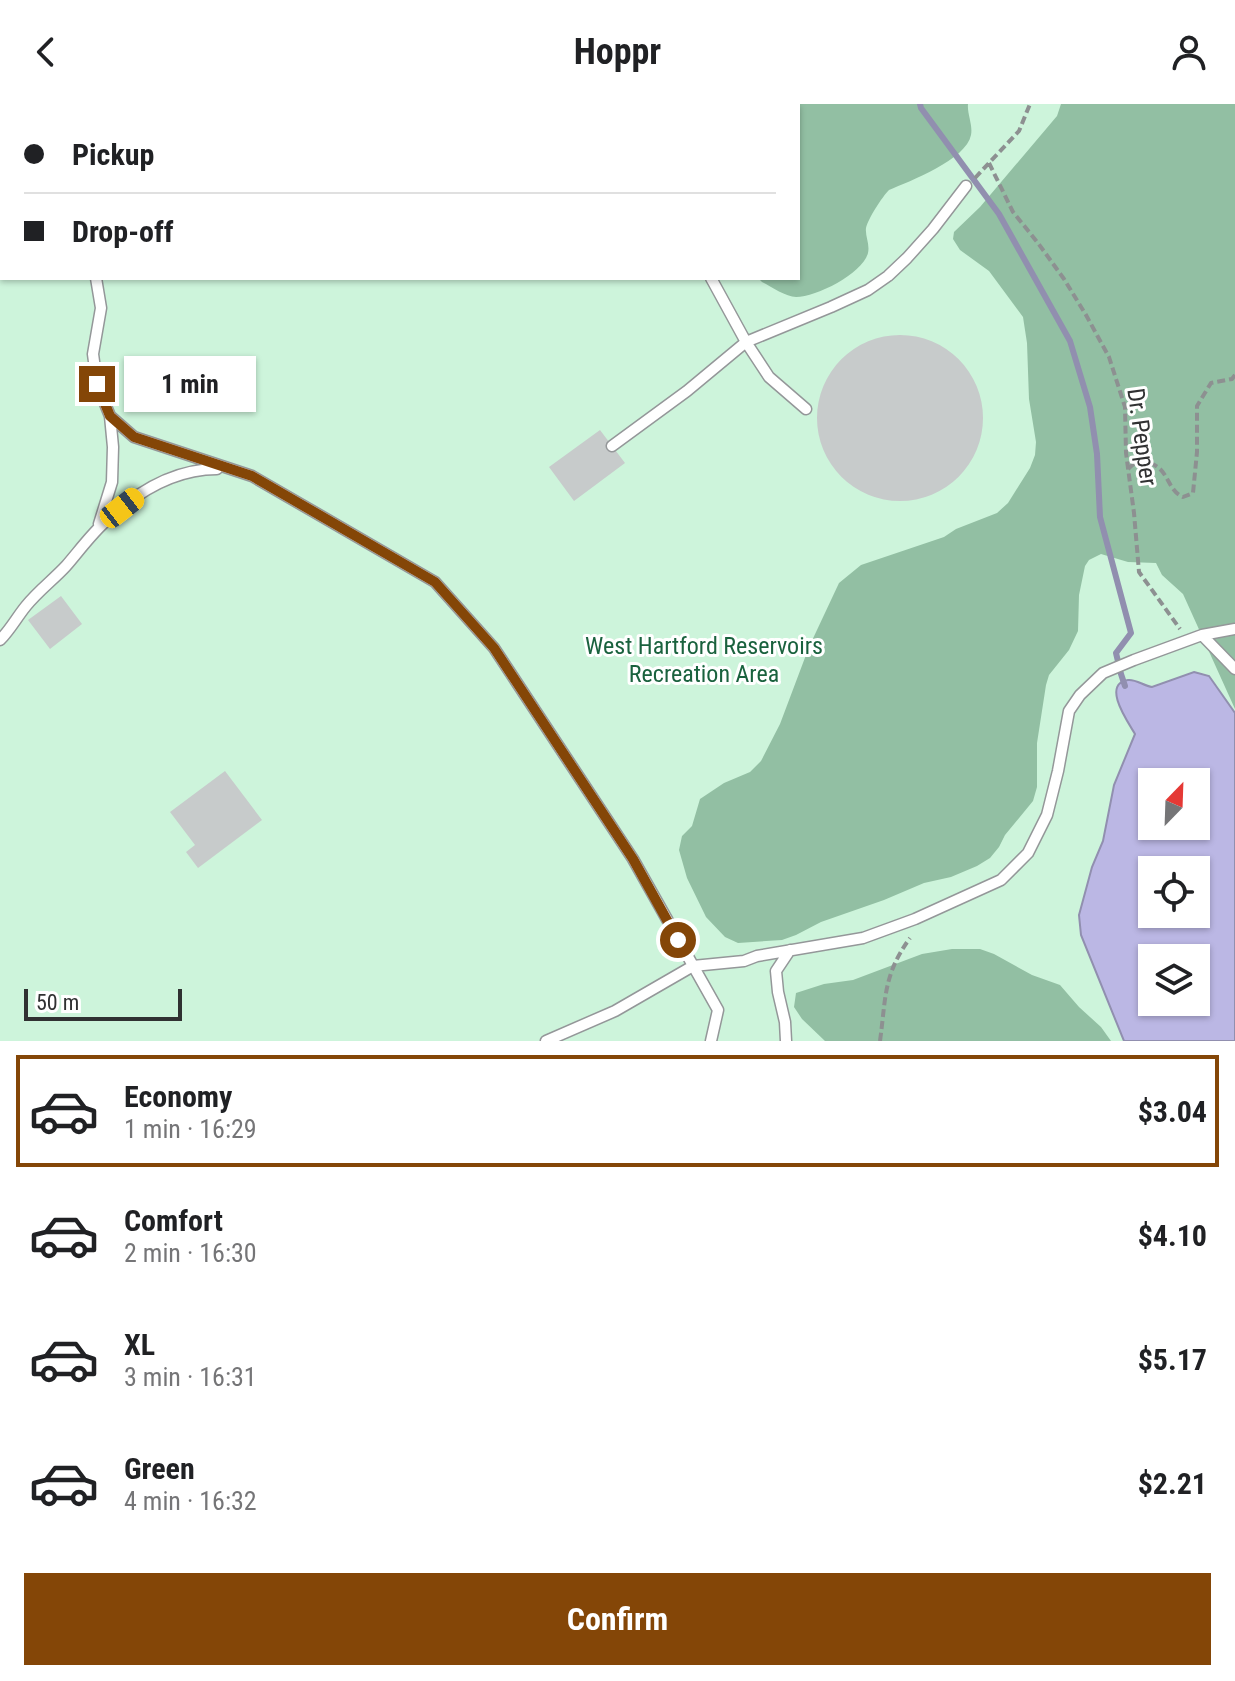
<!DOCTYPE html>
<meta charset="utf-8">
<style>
:root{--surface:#fff;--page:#f2f2f2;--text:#202124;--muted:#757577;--line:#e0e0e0;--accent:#844607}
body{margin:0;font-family:"Roboto Condensed",sans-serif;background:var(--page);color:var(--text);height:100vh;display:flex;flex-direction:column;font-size:30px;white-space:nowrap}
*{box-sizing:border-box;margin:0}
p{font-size:26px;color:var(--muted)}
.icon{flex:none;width:44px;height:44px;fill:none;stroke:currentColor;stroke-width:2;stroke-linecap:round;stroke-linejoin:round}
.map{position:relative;height:937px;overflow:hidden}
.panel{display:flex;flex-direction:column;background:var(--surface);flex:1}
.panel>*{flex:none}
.banner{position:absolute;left:0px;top:0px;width:800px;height:176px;box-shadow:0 2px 6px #0004;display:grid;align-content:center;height:176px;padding:0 24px;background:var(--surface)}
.needle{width:52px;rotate:23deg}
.buttons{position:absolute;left:1138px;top:664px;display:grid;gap:16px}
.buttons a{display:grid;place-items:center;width:72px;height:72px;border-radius:0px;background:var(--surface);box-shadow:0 2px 6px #0004;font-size:40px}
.scale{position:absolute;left:24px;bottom:20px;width:158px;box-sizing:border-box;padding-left:8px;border:4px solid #303132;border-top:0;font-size:22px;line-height:28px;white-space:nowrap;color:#303132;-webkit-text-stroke:6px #fff;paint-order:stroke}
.end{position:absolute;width:36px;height:36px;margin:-18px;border:10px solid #844607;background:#fff;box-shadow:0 0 0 4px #fff}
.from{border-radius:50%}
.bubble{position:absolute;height:56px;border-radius:0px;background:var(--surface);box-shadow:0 2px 6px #0004;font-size:26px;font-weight:700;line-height:56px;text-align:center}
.car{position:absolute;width:24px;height:48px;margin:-24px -12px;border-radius:10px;box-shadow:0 0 6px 2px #0007;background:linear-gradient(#f5c518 24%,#345 0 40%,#f5c518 0 76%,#345 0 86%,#f5c518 0)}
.banner b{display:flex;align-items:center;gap:28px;height:76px;font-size:30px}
.banner b+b{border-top:2px solid var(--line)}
.banner i{width:20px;height:20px;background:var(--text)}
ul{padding:14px 0 0;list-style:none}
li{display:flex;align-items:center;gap:24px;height:112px;margin:0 16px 12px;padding:0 8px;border:4px solid transparent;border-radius:0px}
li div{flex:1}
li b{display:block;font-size:30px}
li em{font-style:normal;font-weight:700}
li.on{border-color:var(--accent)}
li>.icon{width:72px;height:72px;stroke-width:1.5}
.action{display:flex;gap:16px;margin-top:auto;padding:16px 24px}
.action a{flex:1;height:92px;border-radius:0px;background:var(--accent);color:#fff;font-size:32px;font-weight:700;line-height:92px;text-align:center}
header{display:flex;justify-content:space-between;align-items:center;height:104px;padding:0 24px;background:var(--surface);font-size:36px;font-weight:700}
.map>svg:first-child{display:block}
.green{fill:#cdf4db;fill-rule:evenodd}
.forest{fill:#92bfa3}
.water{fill:#bbb7e4;stroke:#918faf;stroke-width:2;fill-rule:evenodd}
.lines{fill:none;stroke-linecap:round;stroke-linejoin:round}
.stream{stroke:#918faf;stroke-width:6}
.building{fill:#c7cbcb}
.lane-casing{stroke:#949799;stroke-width:13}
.path{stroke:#8d9091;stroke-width:4;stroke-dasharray:8 4;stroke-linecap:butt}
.lane{stroke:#fff;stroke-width:10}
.route{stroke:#844607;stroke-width:10}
.labels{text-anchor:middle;stroke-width:6;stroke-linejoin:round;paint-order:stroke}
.street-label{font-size:24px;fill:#303132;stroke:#fff}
.park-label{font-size:24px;fill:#1a623e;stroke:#fff}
</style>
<header><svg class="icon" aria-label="back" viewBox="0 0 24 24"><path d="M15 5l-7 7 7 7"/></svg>Hoppr<svg class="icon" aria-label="person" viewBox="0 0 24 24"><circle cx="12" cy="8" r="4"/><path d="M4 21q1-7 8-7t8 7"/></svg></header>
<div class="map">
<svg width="1235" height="937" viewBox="0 0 1235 937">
<rect width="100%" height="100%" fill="#f6fafc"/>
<path class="green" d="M0,0H1235V937H0ZM2,2H798V174H2ZM1152,678H1196V722H1152ZM1152,766H1196V810H1152ZM1152,854H1196V898H1152Z"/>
<path class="forest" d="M714,0H968C967,10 973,21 971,31C966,56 910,77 889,86C882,93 868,115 866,124C865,132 870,140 868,149C863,169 817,193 796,193C786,193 772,183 762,178L758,174H798V2H714Z
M1061,0H1235V605L1183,490L1162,471L1156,459L1128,458L1101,450L1089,456L1085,462L1079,491L1078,527L1069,546L1049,571L1046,581L1037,639V683L1033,697L1005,731L999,743L990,754L977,762L951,773L924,779L884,796L821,818L796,831L782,836L738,839L725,833L706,813L687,774L679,746L682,732L692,722L700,695L724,679L750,668L761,657L780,620L809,543L839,479L861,461L944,433L956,425L997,409L1008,399L1030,364L1035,351L1036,338L1029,295L1027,239L1023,213L989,167L960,146L953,135L954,128L980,103L1057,12Z
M952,845H980L994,850L1032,871L1060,881L1079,903L1101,923L1111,937H825L802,915L794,903L796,889L824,880L853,876L922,850Z"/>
<path class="water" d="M1194,568L1209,572L1235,609V937H1124L1081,831L1079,811L1092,763L1103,737L1114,681L1135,630C1128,618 1101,580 1128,576C1136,575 1144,582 1152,583ZM1152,678H1196V722H1152ZM1152,766H1196V810H1152ZM1152,854H1196V898H1152Z"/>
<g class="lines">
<path class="stream" d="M920,0L921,4L999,110L1070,237L1090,303L1097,350L1100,413L1131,529L1116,549L1121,570L1125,582"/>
</g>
<path class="building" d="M817 314a83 83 0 1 1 166 0a83 83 0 1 1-166 0Z
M600,326L625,359L574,397L549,363Z
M61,492L82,520L50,545L28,516Z
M225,667L262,716L198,764L186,748L195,741L170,708Z"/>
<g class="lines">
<g class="lane-casing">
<path id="lane" d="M13,0L15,2
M42,2L45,0
M0,27L2,25
M96,174L101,204L93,250L97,280L110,312L134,333L252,372L435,478L494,544L633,755L718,906L711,937
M711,174L746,238L769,273L806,305
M612,342L687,287L746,238L831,203L868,186L888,172L907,154L933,125L966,82
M99,420L112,378L113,343L110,312
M1202,531L1235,565
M0,536C10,526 17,513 26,502C38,487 53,476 66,462C79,447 92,429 107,416C137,388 175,365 217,365
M546,937L615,907L693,862L744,857L757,852L863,834L915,815L1001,776L1028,749L1047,711L1058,667L1069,607L1080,591L1103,569L1134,556L1202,531L1235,525
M786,937L785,918L778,888L776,867L790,846"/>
</g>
<path class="path" d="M989,59L1013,108L1038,139L1064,175L1086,211L1109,253L1125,303L1126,349L1134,409L1139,468L1180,525
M975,74L1019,27L1030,0
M1128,365C1133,360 1137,357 1145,358C1170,362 1165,385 1183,393L1193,389L1197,348V302L1211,279L1232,275L1235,271
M880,937C886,894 883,871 910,834"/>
<use href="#lane" class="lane"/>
</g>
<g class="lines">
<path class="route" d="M97,280L110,312L134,333L252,372L435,478L494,544L633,755L678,836"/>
</g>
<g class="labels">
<g class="street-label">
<text transform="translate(1142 333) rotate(82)" y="8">Dr. Pepper</text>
</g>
<g class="park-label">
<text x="704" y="550">West Hartford Reservoirs<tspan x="704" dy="28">Recreation Area</tspan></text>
</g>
</g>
</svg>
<div class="buttons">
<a><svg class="needle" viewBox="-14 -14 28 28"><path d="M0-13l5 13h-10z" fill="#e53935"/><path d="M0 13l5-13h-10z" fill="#757577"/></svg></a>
<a><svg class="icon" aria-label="locate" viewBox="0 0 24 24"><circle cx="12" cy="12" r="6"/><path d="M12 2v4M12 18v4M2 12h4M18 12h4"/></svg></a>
<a><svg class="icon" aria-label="layers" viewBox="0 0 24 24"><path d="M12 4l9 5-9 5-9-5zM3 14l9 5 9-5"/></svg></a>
</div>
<div class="scale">50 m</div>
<i class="end from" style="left:678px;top:836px"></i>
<i class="end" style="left:97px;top:280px"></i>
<div class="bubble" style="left:124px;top:252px;width:132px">1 min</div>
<i class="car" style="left:122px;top:404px;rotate:52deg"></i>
<div class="banner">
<b><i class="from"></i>Pickup</b>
<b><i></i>Drop-off</b>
</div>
</div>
<section class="panel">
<ul>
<li class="on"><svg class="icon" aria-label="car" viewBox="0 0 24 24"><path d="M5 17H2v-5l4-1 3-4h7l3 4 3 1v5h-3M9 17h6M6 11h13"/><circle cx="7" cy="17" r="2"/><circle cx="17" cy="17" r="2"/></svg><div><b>Economy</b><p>1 min · 16:29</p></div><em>$3.04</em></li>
<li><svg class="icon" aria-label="car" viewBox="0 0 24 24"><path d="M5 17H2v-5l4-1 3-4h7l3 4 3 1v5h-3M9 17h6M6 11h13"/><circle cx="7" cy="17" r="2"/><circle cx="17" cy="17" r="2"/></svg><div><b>Comfort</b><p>2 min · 16:30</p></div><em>$4.10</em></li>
<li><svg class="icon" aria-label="car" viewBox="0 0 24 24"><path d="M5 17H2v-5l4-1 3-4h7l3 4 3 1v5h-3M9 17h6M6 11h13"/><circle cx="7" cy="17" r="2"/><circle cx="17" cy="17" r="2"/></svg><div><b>XL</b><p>3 min · 16:31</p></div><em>$5.17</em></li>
<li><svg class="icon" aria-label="car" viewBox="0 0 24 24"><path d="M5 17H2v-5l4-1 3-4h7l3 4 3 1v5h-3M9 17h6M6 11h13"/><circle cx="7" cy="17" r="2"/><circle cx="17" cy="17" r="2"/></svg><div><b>Green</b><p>4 min · 16:32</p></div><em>$2.21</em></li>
</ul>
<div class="action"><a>Confirm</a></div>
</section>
